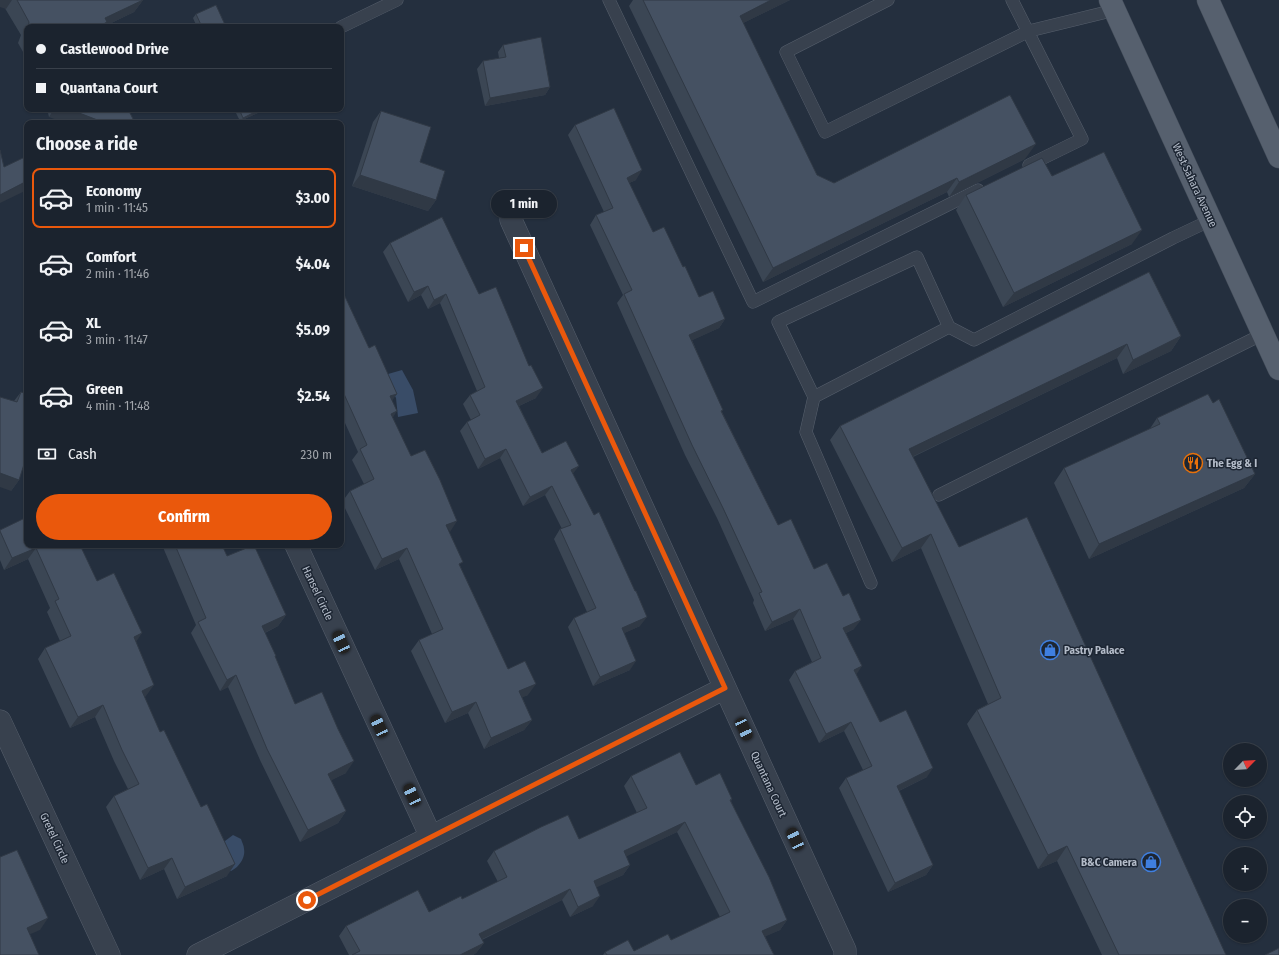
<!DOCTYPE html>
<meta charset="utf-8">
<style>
:root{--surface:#1b232e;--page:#282f3a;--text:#f1f3f6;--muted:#a0a4aa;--line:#39404a;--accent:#ea580c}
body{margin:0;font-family:"Fira Sans Condensed",sans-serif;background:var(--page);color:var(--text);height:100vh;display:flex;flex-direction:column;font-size:15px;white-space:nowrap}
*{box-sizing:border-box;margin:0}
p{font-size:13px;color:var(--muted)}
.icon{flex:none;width:22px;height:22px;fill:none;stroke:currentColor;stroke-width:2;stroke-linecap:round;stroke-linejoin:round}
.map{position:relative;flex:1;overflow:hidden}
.side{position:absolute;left:24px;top:120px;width:320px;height:428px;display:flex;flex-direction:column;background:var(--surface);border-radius:8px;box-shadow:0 1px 3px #0004,0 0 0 1px var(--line)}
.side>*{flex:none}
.banner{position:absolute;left:24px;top:24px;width:320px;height:88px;border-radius:8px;box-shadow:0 1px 3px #0004,0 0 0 1px var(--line);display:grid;align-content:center;height:88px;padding:0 12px;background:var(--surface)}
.needle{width:26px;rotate:65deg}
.tools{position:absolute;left:1223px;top:743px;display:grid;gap:8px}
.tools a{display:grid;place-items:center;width:44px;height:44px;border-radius:50%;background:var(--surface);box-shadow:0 1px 3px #0004,0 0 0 1px var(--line);font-size:20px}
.end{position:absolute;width:18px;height:18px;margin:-9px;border:5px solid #ea580c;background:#fff;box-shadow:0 0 0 2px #fff}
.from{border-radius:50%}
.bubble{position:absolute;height:28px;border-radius:14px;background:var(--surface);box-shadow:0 1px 3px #0004,0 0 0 1px var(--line);font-size:13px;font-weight:700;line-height:28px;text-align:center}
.car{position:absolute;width:12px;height:24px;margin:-12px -6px;border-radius:5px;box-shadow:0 0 3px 1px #0007;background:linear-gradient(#222 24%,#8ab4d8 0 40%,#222 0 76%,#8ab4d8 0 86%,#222 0)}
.banner b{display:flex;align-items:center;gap:14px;height:38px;font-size:15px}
.banner b+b{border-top:1px solid var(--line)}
.banner i{width:10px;height:10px;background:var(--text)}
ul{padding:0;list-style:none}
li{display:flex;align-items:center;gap:12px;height:60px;margin:0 8px 6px;padding:0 4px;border:2px solid transparent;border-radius:8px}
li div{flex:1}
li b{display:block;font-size:15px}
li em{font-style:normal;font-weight:700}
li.current{border-color:var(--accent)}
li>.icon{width:36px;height:36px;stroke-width:1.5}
h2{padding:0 12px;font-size:18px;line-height:48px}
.pay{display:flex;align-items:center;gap:10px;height:44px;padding:0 12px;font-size:15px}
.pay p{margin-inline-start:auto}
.action{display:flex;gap:8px;margin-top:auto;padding:8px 12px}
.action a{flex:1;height:46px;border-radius:24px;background:var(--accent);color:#fff;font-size:16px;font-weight:700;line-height:46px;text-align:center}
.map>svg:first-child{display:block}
.water{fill:#394c67}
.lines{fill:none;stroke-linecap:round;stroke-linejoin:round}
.lane-casing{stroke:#565f6c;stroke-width:13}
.street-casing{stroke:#565f6c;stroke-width:23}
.primary-casing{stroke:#414a57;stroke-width:23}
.lane{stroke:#38414e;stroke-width:12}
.street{stroke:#38414e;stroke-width:22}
.primary{stroke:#56606e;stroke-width:22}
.wall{fill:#3b4654}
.shaded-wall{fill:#303945}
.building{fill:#455162;stroke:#303945}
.route{stroke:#ea580c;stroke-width:5}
.labels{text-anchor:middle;stroke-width:3;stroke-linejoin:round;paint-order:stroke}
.street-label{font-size:11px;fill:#b4bcc9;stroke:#1d2633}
.poi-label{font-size:11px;font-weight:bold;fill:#b4bcc9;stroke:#1d2633;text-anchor:start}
</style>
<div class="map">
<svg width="1279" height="955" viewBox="0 0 1279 955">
<rect width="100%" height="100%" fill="#242f3e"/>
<path class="water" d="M402,370L413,390L418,413L398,417L396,398L386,379L388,374Z
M233,835L241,839C242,842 244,846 244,849C246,859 236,871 227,872L225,841Z"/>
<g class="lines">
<g class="lane-casing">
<path id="lane" d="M609,0L753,302L978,190
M888,0L786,52L825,132L1029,31L1115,10
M1012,0L1082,139L1029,165
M341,27L397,0
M814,397L778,322L917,257L949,327
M939,495L1263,334
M871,583L806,432L814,397L949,327L974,340L1173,238L1211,220"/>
</g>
<g class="street-casing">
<path id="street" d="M511,220L845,950V955
M296,545L431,837
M0,721L109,955
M198,955L725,688"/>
</g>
<g class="primary-casing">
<path id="primary" d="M1110,0L1279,369
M1208,0L1279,157"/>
</g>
<use href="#lane" class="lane"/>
<use href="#street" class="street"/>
<use href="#primary" class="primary"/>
</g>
<path class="wall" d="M0,0H143L134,12L103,27H27V59L18,43L21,35Z
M633,0H790L743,23L817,175L834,183L1025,159L949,197L947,192L763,282L629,6Z
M196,14L226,27H197L193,18Z
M503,45L550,87L545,95L485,106L477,69L483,61L499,58L498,52Z
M47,109H128L49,117Z
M234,109H262L260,112L240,121Z
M381,111L420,162L436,200L428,211L352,186L373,122Z
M575,125L636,180L629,183L653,232L683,267L699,297L725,319L719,328L692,340L722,412L778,525L814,569L854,629L846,633L856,675L880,722L927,777L899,791L933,865L926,875L888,892L839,788L846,778L863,770L844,731L819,743L789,680L795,671L812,662L793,619L765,631L753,603L754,600L717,518L685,455L617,303L623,295L590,225L596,215L604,212L568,135Z
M1052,176L1132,244L1003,307L956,210L966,195Z
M390,243L479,294L536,398L519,406L542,453L573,474L640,626L624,633L630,670L593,686L568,627L574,618L587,612L554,539L560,529H562L545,495L523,506L500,458L478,469L460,431L467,422L471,420L463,404L470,395L477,391L440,303L428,309L421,295L408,302L383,252Z
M1149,272L1181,336L1171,351L1123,374L1117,358L913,457L959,547L1226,955H1102L1057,861L1038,869L967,724L977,710L988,704L921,548L892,562L830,440L840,426Z
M341,288L369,348L397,394L392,400V418L449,532L460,566L508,669L528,695L522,697L532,720L524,730L484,749L468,713L445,723L411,651L419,640L432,634L399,559L375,570L342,502L350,491L364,484L352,460L358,452L341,414Z
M21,392L19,480L11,491L14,401Z
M1213,403L1255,474L1244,488L1089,559L1054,483L1064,468L1149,430L1157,418Z
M0,530L80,545L97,581L136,642L146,696L144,697L160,732L227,876L177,899L164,869L140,880L106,807L114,796L128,789L114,761L95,717L70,728L38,659L45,648L60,641L47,612L50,608L28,559L4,570L0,560Z
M162,545H222L227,556L286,615L278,626L265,633L295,704L346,773L331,780L346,811L338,823L300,842L260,760L228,687L220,691L191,633L196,625Z
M631,776L696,785L732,799L731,801L787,920L780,930L765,936L774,955H603L605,952L634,951L671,940L720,917L677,832L626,856L630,865L623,875L596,887L593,906L570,917L562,900L482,940L484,943L476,953L473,955H349L339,936L346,926L429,912L462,899L498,882L487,861L494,851L579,839L637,813L624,786Z"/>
<path class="shaded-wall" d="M0,0H12L6,9L0,7Z
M143,0L134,12L103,27H98L105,18Z
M771,0H790L729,30L740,16Z
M550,87L545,95L485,106L490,98Z
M54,109H69L100,121L99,123H65L49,117Z
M261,109H262L260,112L240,121L243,118Z
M1036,144L1025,159L949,197L959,182Z
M642,170L636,180L620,187L627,178Z
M360,175L436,200L428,211L352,186Z
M957,178L947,192L763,282L773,268Z
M27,181V190L0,203V195Z
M1142,230L1132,244L1003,307L1014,293Z
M428,286L421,295L408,302L414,292Z
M446,294L440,303L428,309L434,300Z
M725,319L719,328L682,345L689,335Z
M1181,336L1171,351L1123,374L1133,360Z
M1127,344L1117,358L899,463L909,449Z
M543,388L536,398L510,410L516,401Z
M397,394L389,404L390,396Z
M397,411L390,422L391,414Z
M506,449L500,458L478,469L485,459Z
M579,466L572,475L571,470Z
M0,473L19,480L11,491L0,487Z
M1255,474L1244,488L1089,559L1099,544Z
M552,486L545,495L523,506L530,497Z
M457,521L450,532L446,525Z
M931,534L921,548L892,562L902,548Z
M36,548L28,559L4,570L12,558Z
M407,548L399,559L375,570L382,559Z
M800,609L793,619L765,631L772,622Z
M286,615L278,626L254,638L262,626Z
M647,617L640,626L616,637L622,628Z
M861,620L854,629L837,637L843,628Z
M142,633L134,645V637Z
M636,661L630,670L593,686L600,677Z
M862,666L856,675L854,670Z
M236,675L228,687L220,691L227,680Z
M536,684L528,695L512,702L519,691Z
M154,685L146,696L134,702L142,691Z
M476,702L468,713L445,723L452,712Z
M103,705L95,717L70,728L78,717Z
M532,720L524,730L484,749L491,738Z
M851,722L844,731L819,743L826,734Z
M354,761L346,773L320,786L328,774Z
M933,768L927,777L890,795L897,786Z
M346,811L338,823L300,842L308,830Z
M685,822L677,832L617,861L624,851Z
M1067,846L1057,861L1038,869L1048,855Z
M172,858L164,869L140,880L148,868Z
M235,864L227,876L177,899L185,887Z
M630,865L623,875L587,892L594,881Z
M933,865L926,875L888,892L895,883Z
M570,889L562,900L472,944L479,934Z
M600,896L593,906L570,917L578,907Z
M48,918L40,930L19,939L27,928Z
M787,920L780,930L755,941L762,931Z
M484,943L476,953L473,955H460Z"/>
<path class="building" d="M17,0H143L105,18L107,22L98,27H28L29,22Z
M643,0H771L740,16L817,175L834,183L1010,95L1036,144L959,182L957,178L773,268Z
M216,5L226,27H202L196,14Z
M541,37L550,87L490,98L483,61L506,57L503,45Z
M614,108L642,170L627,178L653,232L664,227L683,267L685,266L699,297L713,291L725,319L689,335L723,410L721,411L778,525L791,519L814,569L827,563L843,596L849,593L861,620L843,628L862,666L854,670L880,722L906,710L933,768L897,786L933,865L895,883L846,778L872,766L851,722L826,734L795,671L821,658L800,609L772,622L759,593L762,592L723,508L692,445L624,294L632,290L596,215L613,208L575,125Z
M69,109H128L135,123H95L100,121Z
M239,109H261L243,118Z
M381,111L431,127L420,162L445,171L436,200L360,175Z
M0,150L4,167L27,156V181L0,195Z
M1104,152L1142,230L1014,293L966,195L1042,158L1052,176Z
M442,217L479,294L496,287L529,366L531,365L543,388L516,401L542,453L566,441L579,466L571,470L594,515L599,512L635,591H636L647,617L622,628L636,661L600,677L574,618L596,608L560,529L571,525L552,486L530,497L506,449L485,459L467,422L480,415L470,395L485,387L446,294L434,300L428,286L414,292L390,243Z
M1149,272L1181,336L1133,360L1127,344L909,449L959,547L1027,517L1226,955H1119L1067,846L1048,855L977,710L1001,698L931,534L902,548L840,426Z
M341,288L369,348L375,345L397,394L390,396L397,411L391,414L411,456L425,450L440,480L457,521L446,525L463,562L459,564L508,669L525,661L536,684L519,691L532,720L491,738L476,702L452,712L419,640L443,629L407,548L382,559L350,491L374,479L360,449L367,445L344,394L341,395Z
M21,392L27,394V455L19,480L0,473V397L17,402Z
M1208,394L1213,403L1219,399L1255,474L1099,544L1064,468L1160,424L1157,418Z
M27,517V545H80L97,581L114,573L142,633L134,637L154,685L142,691L160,732L164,730L201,807L207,804L235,864L185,887L172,858L148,868L114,796L139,784L122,750L103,705L78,717L45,648L71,636L55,601L59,599L36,548L12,558L0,531V530Z
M175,545H222L227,556L254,545L286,615L262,626L276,656H275L295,704L322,692L338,729L354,761L328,774L346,811L308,830L267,749L236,675L227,680L198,622L206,618Z
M680,752L696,785L720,773L732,799L730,800L769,877L787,920L762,931L774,955H607L605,952L628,940L634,951L668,934L671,940L730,912L685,822L624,851L630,865L594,881L600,896L578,907L570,889L479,934L484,943L460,955H352L360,951L346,926L418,890L429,912L461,896L462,899L507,877L494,851L541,827L568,815L579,839L647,808L631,776Z
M17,850L48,918L27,928L39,955H0V857Z
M1279,948V955H1265Z"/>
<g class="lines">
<path class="route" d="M307,900L725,688L524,248"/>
</g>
<defs>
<g id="restaurant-ring" transform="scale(1)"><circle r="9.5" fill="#1d2633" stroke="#e8710a" stroke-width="1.5"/><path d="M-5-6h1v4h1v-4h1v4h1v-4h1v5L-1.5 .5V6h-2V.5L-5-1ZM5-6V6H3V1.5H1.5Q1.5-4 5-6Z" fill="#e8710a"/></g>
<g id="shop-ring" transform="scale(1)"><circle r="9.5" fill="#1d2633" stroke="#3f7fe0" stroke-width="1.5"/><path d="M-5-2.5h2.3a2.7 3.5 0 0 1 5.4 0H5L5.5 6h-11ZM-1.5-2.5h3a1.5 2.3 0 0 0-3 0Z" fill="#3f7fe0"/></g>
</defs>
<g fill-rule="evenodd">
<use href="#restaurant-ring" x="1193" y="463"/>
<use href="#shop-ring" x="1050" y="650"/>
<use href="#shop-ring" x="1151" y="862"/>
</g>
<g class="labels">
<g class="street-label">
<text transform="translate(1195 185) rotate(65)" y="4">West Sahara Avenue</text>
<text transform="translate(318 593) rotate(65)" y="4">Hansel Circle</text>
<text transform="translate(769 784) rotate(65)" y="4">Quantana Court</text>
<text transform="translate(55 838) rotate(65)" y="4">Gretel Circle</text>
</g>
<g class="poi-label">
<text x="1207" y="467">The Egg &amp; I</text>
<text x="1064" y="654">Pastry Palace</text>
<text x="1137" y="866" text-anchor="end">B&amp;C Camera</text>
</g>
</g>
</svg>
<div class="tools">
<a><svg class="needle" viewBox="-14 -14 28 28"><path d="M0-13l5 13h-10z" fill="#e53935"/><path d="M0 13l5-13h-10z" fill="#a0a4aa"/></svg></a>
<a><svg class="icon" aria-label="locate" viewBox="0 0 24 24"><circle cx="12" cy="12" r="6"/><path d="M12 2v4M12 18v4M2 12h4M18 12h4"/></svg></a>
<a>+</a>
<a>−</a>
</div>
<i class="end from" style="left:307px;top:900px"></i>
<i class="end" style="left:524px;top:248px"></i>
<div class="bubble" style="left:491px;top:190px;width:66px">1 min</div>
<i class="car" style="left:341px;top:642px;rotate:335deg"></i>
<i class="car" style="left:379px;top:726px;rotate:335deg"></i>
<i class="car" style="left:744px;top:729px;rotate:155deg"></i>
<i class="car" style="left:412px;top:795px;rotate:335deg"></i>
<i class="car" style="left:795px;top:839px;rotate:335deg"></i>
<div class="banner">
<b><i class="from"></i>Castlewood Drive</b>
<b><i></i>Quantana Court</b>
</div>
<section class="side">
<h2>Choose a ride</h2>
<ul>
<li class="current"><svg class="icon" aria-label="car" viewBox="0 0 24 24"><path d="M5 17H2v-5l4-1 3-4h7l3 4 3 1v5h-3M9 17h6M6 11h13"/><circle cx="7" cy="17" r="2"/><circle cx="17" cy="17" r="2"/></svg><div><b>Economy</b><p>1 min · 11:45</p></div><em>$3.00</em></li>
<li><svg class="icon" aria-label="car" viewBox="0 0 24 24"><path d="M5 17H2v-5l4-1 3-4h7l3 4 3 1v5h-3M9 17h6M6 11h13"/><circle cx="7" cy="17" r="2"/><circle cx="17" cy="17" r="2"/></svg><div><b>Comfort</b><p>2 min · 11:46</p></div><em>$4.04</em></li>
<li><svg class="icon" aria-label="car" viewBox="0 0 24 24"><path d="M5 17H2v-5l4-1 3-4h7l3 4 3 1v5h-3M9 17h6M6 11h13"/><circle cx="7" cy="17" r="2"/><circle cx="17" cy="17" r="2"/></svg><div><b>XL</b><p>3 min · 11:47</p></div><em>$5.09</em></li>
<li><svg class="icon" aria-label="car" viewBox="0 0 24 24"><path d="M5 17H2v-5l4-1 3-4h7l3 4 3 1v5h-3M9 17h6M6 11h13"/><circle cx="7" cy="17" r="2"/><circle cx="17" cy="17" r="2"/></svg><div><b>Green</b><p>4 min · 11:48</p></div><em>$2.54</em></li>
</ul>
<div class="pay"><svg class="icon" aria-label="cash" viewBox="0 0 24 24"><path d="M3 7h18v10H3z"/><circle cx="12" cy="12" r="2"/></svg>Cash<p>230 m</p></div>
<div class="action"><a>Confirm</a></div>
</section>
</div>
